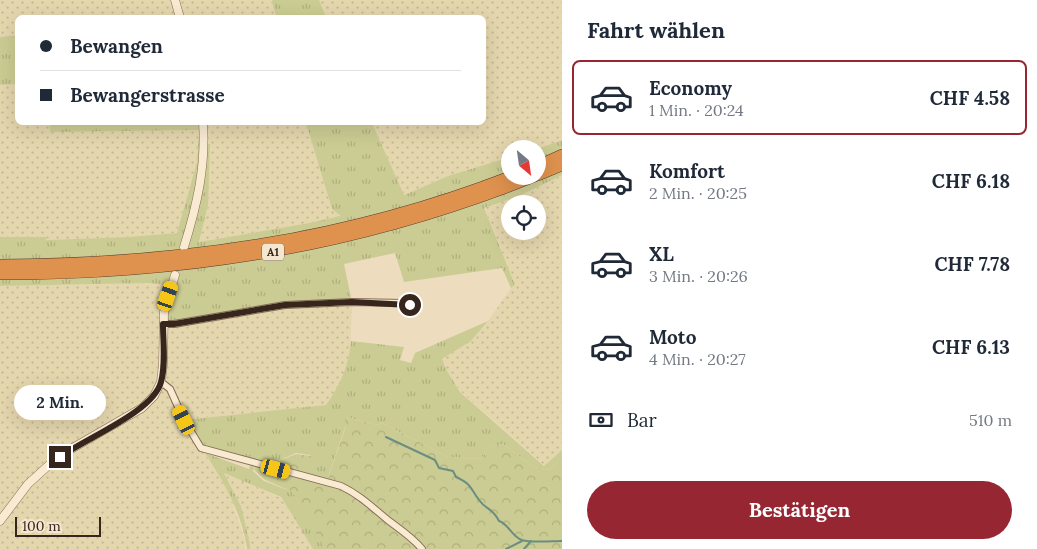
<!DOCTYPE html>
<html lang="de">
<meta charset="utf-8">
<style>
:root{--surface:#fff;--page:#f6f6f7;--text:#1f2937;--muted:#747a83;--line:#e0e1e3;--accent:#962732}
body{margin:0;font-family:Lora,serif;background:var(--page);color:var(--text);height:100vh;display:flex;flex-direction:column;font-size:19px;white-space:nowrap}
*{box-sizing:border-box;margin:0}
p{font-size:16px;color:var(--muted)}
.icon{flex:none;width:28px;height:28px;fill:none;stroke:currentColor;stroke-width:2;stroke-linecap:round;stroke-linejoin:round}
.map{position:relative;flex:1;overflow:hidden}
.details{display:flex;flex-direction:column;background:var(--surface);width:475px}
.details>*{flex:none}
.guide{position:absolute;left:15px;top:15px;width:471px;height:110px;border-radius:8px;box-shadow:0 5px 20px #0002;display:grid;align-content:center;height:110px;padding:0 25px;background:var(--surface)}
.needle{width:32px;rotate:151deg}
.controls{position:absolute;left:501px;top:140px;display:grid;gap:10px}
.controls a{display:grid;place-items:center;width:45px;height:45px;border-radius:50%;background:var(--surface);box-shadow:0 5px 20px #0002;font-size:25px}
.scale{position:absolute;left:15px;bottom:12px;width:86px;box-sizing:border-box;padding-left:5px;border:2px solid #36261c;border-top:0;font-size:14px;line-height:18px;white-space:nowrap;color:#36261c;-webkit-text-stroke:4px #f5e7cf;paint-order:stroke}
.end{position:absolute;width:22px;height:22px;margin:-11px;border:6px solid #36261c;background:#fff;box-shadow:0 0 0 2px #fff}
.from{border-radius:50%}
.bubble{position:absolute;height:35px;border-radius:18px;background:var(--surface);box-shadow:0 5px 20px #0002;font-size:16px;font-weight:700;line-height:35px;text-align:center}
.car{position:absolute;width:15px;height:30px;margin:-15px -8px;border-radius:6px;box-shadow:0 0 4px 1px #0007;background:linear-gradient(#f5c518 24%,#345 0 40%,#f5c518 0 76%,#345 0 86%,#f5c518 0)}
.guide b{display:flex;align-items:center;gap:18px;height:48px;font-size:19px}
.guide b+b{border-top:1px solid var(--line)}
.guide i{width:12px;height:12px;background:var(--text)}
ul{padding:0;list-style:none}
li{display:flex;align-items:center;gap:15px;height:75px;margin:0 10px 8px;padding:0 15px;border:2px solid transparent;border-radius:8px}
li div{flex:1}
li b{display:block;font-size:19px}
li em{font-style:normal;font-weight:700}
li.active{border-color:var(--accent)}
li>.icon{width:45px;height:45px;stroke-width:1.5}
h2{padding:0 25px;font-size:22px;line-height:60px}
.pay{display:flex;align-items:center;gap:12px;height:55px;padding:0 25px;font-size:19px}
.pay p{margin-inline-start:auto}
.cta{display:flex;gap:10px;margin-top:auto;padding:10px 25px}
.cta a{flex:1;height:58px;border-radius:30px;background:var(--accent);color:#fff;font-size:20px;font-weight:700;line-height:58px;text-align:center}
main{display:flex;flex:1;min-height:0}
.map>svg:first-child{display:block}
.farmland{fill:url(#farmland-dots);fill-rule:evenodd}
.grass{fill:url(#grass-tufts)}
.forest{fill:url(#forest-crowns)}
.lines{fill:none;stroke-linecap:round;stroke-linejoin:round}
.stream{stroke:#6a8e81;stroke-width:2}
.minor-casing{stroke:#876c57;stroke-width:8}
.tertiary-casing{stroke:#876c57;stroke-width:9}
.motorway-casing{stroke:#543b2c;stroke-width:12}
.minor{stroke:#f9ead2;stroke-width:6}
.tertiary{stroke:#f9ead2;stroke-width:8}
.motorway{stroke:#df924e;stroke-width:11}
.route{stroke:#36261c;stroke-width:6}
.labels{text-anchor:middle;stroke-width:4;stroke-linejoin:round;paint-order:stroke}
.shield{fill:#f5e7cf;stroke:#6f6052;stroke-width:1}
.shield-label{font-size:11px;font-weight:bold;fill:#36261c}
</style>
<main>
<div class="map">
<svg width="562" height="549" viewBox="0 0 562 549">
<defs>
<pattern id="farmland-dots" width="8" height="8" patternUnits="userSpaceOnUse" patternTransform="scale(1.25)"><rect width="8" height="8" fill="#e4d6ad"/><path d="M2 2h.1M6 6h.1" fill="none" stroke="#c4b894" stroke-width="1.8" stroke-linecap="round"/></pattern>
<pattern id="grass-tufts" width="24" height="20" patternUnits="userSpaceOnUse" patternTransform="scale(1.25)"><rect width="24" height="20" fill="#cbcc93"/><path d="M3 7l-1-3M5 7V3M7 7l1-3M15 17l-1-3M17 17v-4M19 17l1-3" fill="none" stroke="#afaf7e"/></pattern>
<pattern id="forest-crowns" width="20" height="18" patternUnits="userSpaceOnUse" patternTransform="scale(1.25)"><rect width="20" height="18" fill="#cbcc93"/><path d="M2 6a3 3 0 1 1 6 0M12 15a3 3 0 1 1 6 0" fill="none" stroke="#afaf7e"/></pattern>
</defs>
<rect width="100%" height="100%" fill="#eedcbf"/>
<path class="farmland" d="M0,0H272L276,17L18,18L17,35L0,37Z
M319,0H562V140L537,149H510V157L448,176L403,195L372,123L484,122V18L326,17Z
M17,84L18,122L50,123V132L199,130L197,162L177,233L128,237L46,240V237H0V85Z
M203,123H306L332,209L342,216L309,223L199,242L208,205Z
M562,175V450L545,466L460,391L446,369L442,359L471,341L488,321L511,288L515,285L484,208L519,196ZM510,204H538V231H510Z
M150,283L285,305L352,302L350,353L345,371L335,393L326,405L185,420L226,488L232,501L245,541V549H0V286Z
M224,472L281,498L313,549H250L241,506Z"/>
<path class="grass" d="M272,0H319L326,17H276Z
M17,26V84L0,85V37L17,35Z
M50,123H203L204,144H210L208,205L199,242L309,223L341,216L332,209L306,123H372L404,195L448,176L510,157V176H538L537,149L562,140V175L519,196L484,208L515,285L511,288L502,268L404,282L395,253L344,264L352,302L285,305L163,324L171,286L150,283L0,286V237H46V240L128,237L177,233L197,162L199,130L50,132Z
M488,321L471,341L442,359L446,369L460,392L544,466L562,450V457L549,470L534,467L503,444L490,447L481,459L448,457L382,423L376,425L346,417V425L327,480L305,475L311,455L296,453L271,464L201,448L184,420L326,405C340,386 349,365 351,341L404,347L400,360L411,363L415,353Z
M205,453L249,469L250,465L255,466L253,471L264,481L293,492L326,549H313L281,497L224,473L241,506L250,545V549H247C242,513 224,483 205,453Z"/>
<path class="forest" d="M346,417L376,425L382,423L448,457L481,459L490,447L503,444L534,467L549,470L562,457V549H325L293,492L265,480L254,470L255,466L269,470L271,464L296,454L312,456L305,477L327,481L346,426L344,424Z"/>
<g class="lines">
<path class="stream" d="M386,437L435,460L439,468L453,471L456,477C473,485 469,487 479,500C486,510 492,507 499,521C509,524 511,536 522,540C531,543 552,541 562,541
M506,549L522,541
M524,549L531,541"/>
<g class="minor-casing">
<path id="minor" d="M163,324H174L285,305L352,302L405,303L410,305L414,309
M161,382L170,389L184,420L201,448L341,486C360,495 373,508 389,521C401,530 413,538 422,549"/>
</g>
<g class="tertiary-casing">
<path id="tertiary" d="M175,0L180,18
M184,247C197,205 206,167 203,122
M0,521L28,484L50,464L71,449L142,408L154,396L161,382L163,364L164,312L175,275"/>
</g>
<g class="motorway-casing">
<path id="motorway" d="M538,166L562,155
M538,175L562,165
M0,265C178,264 345,241 512,176
M0,274C187,274 361,246 535,176"/>
</g>
<use href="#minor" class="minor"/>
<use href="#tertiary" class="tertiary"/>
<use href="#motorway" class="motorway"/>
</g>
<g class="lines">
<path class="route" d="M60,457C86,438 153,412 161,382C166,364 163,342 163,324H174L285,305L352,302L410,305"/>
</g>
<g class="labels">
<rect class="shield" x="262" y="243.5" width="22" height="17" rx="4"/>
<g class="shield-label">
<text x="273" y="256">A1</text>
</g>
</g>
</svg>
<div class="controls">
<a><svg class="needle" viewBox="-14 -14 28 28"><path d="M0-13l5 13h-10z" fill="#e53935"/><path d="M0 13l5-13h-10z" fill="#747a83"/></svg></a>
<a><svg class="icon" aria-label="locate" viewBox="0 0 24 24"><circle cx="12" cy="12" r="6"/><path d="M12 2v4M12 18v4M2 12h4M18 12h4"/></svg></a>
</div>
<div class="scale">100 m</div>
<i class="end from" style="left:410px;top:305px"></i>
<i class="end" style="left:60px;top:457px"></i>
<div class="bubble" style="left:14px;top:385px;width:92px">2 Min.</div>
<i class="car" style="left:168px;top:296px;rotate:19deg"></i>
<i class="car" style="left:184px;top:420px;rotate:334deg"></i>
<i class="car" style="left:276px;top:469px;rotate:105deg"></i>
<div class="guide">
<b><i class="from"></i>Bewangen</b>
<b><i></i>Bewangerstrasse</b>
</div>
</div>
<section class="details">
<h2>Fahrt wählen</h2>
<ul>
<li class="active"><svg class="icon" aria-label="car" viewBox="0 0 24 24"><path d="M5 17H2v-5l4-1 3-4h7l3 4 3 1v5h-3M9 17h6M6 11h13"/><circle cx="7" cy="17" r="2"/><circle cx="17" cy="17" r="2"/></svg><div><b>Economy</b><p>1 Min. · 20:24</p></div><em>CHF 4.58</em></li>
<li><svg class="icon" aria-label="car" viewBox="0 0 24 24"><path d="M5 17H2v-5l4-1 3-4h7l3 4 3 1v5h-3M9 17h6M6 11h13"/><circle cx="7" cy="17" r="2"/><circle cx="17" cy="17" r="2"/></svg><div><b>Komfort</b><p>2 Min. · 20:25</p></div><em>CHF 6.18</em></li>
<li><svg class="icon" aria-label="car" viewBox="0 0 24 24"><path d="M5 17H2v-5l4-1 3-4h7l3 4 3 1v5h-3M9 17h6M6 11h13"/><circle cx="7" cy="17" r="2"/><circle cx="17" cy="17" r="2"/></svg><div><b>XL</b><p>3 Min. · 20:26</p></div><em>CHF 7.78</em></li>
<li><svg class="icon" aria-label="car" viewBox="0 0 24 24"><path d="M5 17H2v-5l4-1 3-4h7l3 4 3 1v5h-3M9 17h6M6 11h13"/><circle cx="7" cy="17" r="2"/><circle cx="17" cy="17" r="2"/></svg><div><b>Moto</b><p>4 Min. · 20:27</p></div><em>CHF 6.13</em></li>
</ul>
<div class="pay"><svg class="icon" aria-label="cash" viewBox="0 0 24 24"><path d="M3 7h18v10H3z"/><circle cx="12" cy="12" r="2"/></svg>Bar<p>510 m</p></div>
<div class="cta"><a>Bestätigen</a></div>
</section>
</main>
